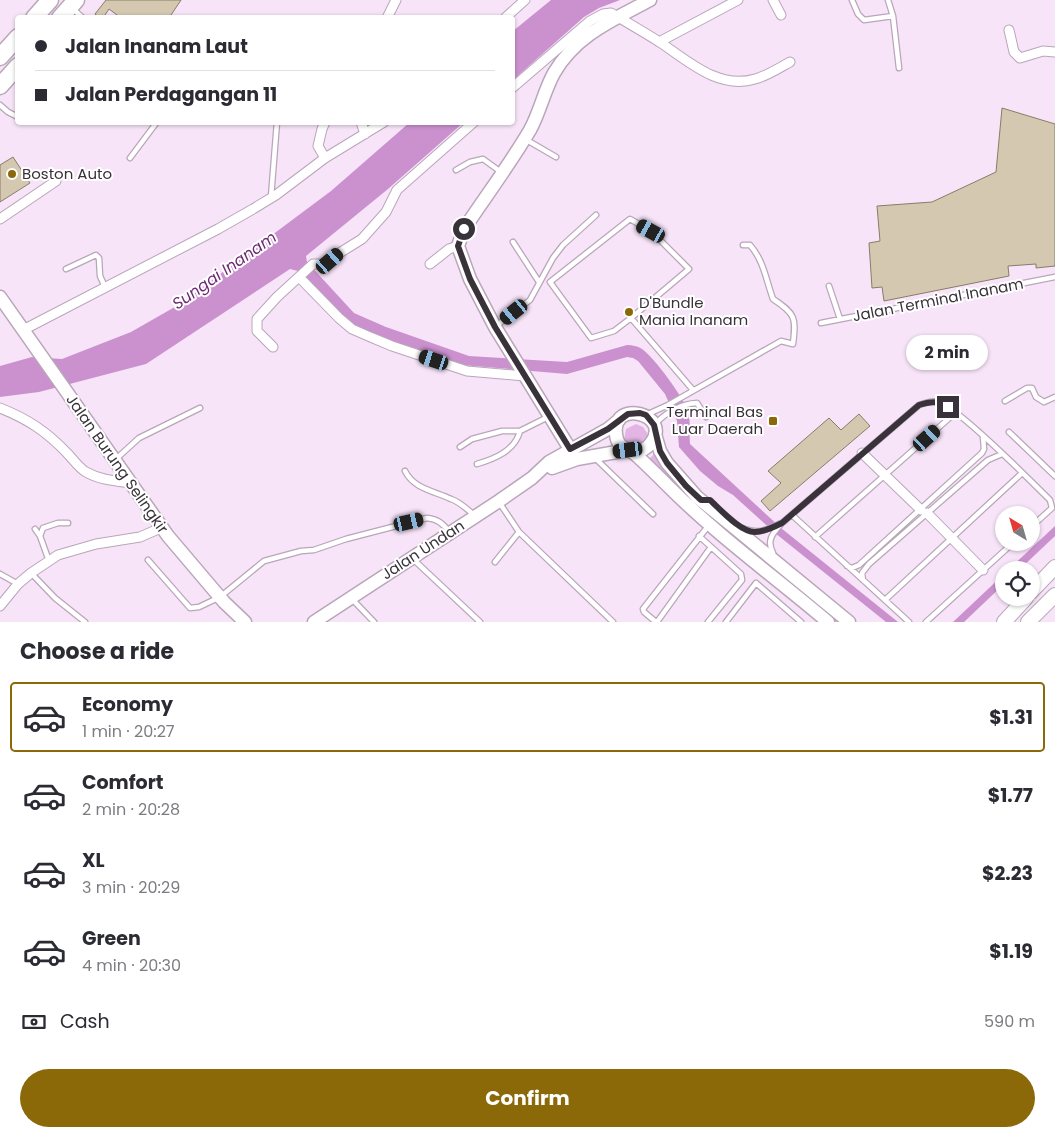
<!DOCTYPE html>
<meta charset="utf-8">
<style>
:root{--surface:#fff;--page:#f7f7f7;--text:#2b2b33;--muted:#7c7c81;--line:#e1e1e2;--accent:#8b6808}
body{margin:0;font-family:Poppins,sans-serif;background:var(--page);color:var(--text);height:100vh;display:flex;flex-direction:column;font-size:19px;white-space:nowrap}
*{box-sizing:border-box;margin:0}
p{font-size:16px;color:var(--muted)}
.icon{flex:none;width:28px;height:28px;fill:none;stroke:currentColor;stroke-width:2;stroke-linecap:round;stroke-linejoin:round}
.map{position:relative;height:622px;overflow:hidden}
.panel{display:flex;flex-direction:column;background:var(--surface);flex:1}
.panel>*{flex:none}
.banner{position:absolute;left:15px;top:15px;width:500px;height:110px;border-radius:5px;box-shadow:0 1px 4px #0004;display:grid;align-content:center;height:110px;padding:0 20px;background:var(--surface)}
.needle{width:32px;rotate:323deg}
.buttons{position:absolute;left:995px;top:506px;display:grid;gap:10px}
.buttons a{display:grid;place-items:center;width:45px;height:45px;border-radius:50%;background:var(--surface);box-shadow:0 1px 4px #0004;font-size:25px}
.end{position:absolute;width:22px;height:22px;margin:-11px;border:6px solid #39323a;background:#fff;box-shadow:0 0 0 2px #fff}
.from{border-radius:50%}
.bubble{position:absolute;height:35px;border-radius:18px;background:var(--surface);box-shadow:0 1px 4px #0004;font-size:16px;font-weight:700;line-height:35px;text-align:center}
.car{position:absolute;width:15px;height:30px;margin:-15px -8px;border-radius:6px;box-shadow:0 0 4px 1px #0007;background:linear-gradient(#222 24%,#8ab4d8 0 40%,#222 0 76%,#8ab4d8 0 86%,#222 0)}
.banner b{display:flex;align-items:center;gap:18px;height:48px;font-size:19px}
.banner b+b{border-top:1px solid var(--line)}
.banner i{width:12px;height:12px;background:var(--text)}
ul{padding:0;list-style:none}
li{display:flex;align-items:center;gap:15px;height:70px;margin:0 10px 8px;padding:0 10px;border:2px solid transparent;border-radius:5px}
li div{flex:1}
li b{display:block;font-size:19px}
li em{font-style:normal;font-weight:700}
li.selected{border-color:var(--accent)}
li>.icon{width:45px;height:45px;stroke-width:1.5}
h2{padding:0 20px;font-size:22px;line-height:60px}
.pay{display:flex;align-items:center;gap:12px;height:55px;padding:0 20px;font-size:19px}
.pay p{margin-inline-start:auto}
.cta{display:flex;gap:10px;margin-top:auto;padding:10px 20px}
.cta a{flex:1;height:58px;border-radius:30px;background:var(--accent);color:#fff;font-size:20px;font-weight:700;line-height:58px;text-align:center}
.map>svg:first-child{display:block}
.green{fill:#e2b5e4}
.forest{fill:#cb91cf}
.building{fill:#d4c8b1;stroke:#877d67}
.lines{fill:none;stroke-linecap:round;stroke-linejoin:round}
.lane-casing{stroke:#b9a6b9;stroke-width:7}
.street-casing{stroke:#b9a6b9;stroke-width:11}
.secondary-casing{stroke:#b9a6b9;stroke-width:15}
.primary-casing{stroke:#b9a6b9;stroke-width:16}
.highway-casing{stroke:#b9a6b9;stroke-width:19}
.lane{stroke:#fff;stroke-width:4.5}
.street{stroke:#fff;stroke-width:9}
.secondary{stroke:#fff;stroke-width:12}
.primary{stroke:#fff;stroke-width:14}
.highway{stroke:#fff;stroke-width:16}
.route{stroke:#39323a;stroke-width:6}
.poi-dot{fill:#8b6808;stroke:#fff;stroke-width:2}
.labels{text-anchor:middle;stroke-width:4;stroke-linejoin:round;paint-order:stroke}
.poi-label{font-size:15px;fill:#39323a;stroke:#fff;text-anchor:start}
.street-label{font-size:15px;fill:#39323a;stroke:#fff}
.water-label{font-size:16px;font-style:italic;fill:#6f2a74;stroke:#fff}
</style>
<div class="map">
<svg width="1055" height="622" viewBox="0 0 1055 622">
<rect width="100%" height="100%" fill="#f7e4f8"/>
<path class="green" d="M636,424L643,427L647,433V440L635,449L624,440L626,429Z
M655,453L671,478L684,492L841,622H835L685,497L659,468L648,460Z"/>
<path class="forest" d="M551,0H620L599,8L584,17L513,80V31Z
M409,123H463L388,189L306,256L307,262L354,313L386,327L469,356L567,362L627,345C633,345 637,346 642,349C653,356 685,399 688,412C691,422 689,434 690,444L781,528L898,622H886L775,533L733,495L718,486L700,471L679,447L677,421L665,394L638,361L633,358L627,357L567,374L462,365L396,344L357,327L347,320L298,271L290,269L146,364L39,392L0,397V366L32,357L62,359L131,332L180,304L331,191Z
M1055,526V536L1019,570H1008Z
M1004,574V584L964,622H953Z"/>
<path class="building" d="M106,0H181L169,18H121L109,9L103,18H100L95,14Z
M1002,108L1055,124V266L1036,268V264L1008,266L1009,276L884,301L882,287L872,288L869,243L880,241L877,206L932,202L996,172Z
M13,157L30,183L0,202V165Z
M859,414L870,426L770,511L761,501L781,483L768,471L829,418L841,430Z"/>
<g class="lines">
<g class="lane-casing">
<path id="lane" d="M852,0L858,14L864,20L893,16
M888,0L893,16L899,68
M73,9L83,18
M0,105L8,112L18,117
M525,139L556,157
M130,158L157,122
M456,170L470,162L483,159L501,172
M271,197L277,122
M513,242L539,282
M66,269L96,255L99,258L100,276L105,287
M829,286L840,319
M631,318L689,269L651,231L630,219L550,282L591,338L614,331L631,318L693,390
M821,323L1055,277
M496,326L530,300L553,258L563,245L596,215
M1005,401L1027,388H1032L1036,397L1044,402L1055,397
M646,415L668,405L781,341L793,344C796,318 796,314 773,299C766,280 764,261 750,245H743
M656,423C668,411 680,404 697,403L706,417
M1009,432L1055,476
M460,447L472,439L502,431H520L548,417
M595,458L653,514
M116,459L139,438L200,408
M477,464C494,459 515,451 520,431
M405,471C414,489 434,491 451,499C460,502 467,509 474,515
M499,502L519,532L613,622
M792,515L909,622
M742,528C759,534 764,531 779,524
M35,529L40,536L49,561
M40,536L43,528L58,523H68
M699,536L741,574L742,580L708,622
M815,537L955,413
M773,553C766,540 773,533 782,523L919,405C925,403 932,400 938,402C955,405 1033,483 1050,500L1052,508L1031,527
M148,560L190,608L199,607L220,597L264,561L301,551L314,550L346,539L427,518C437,519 443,523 449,532
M414,560L480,622
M495,562L519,532
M847,566L852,568L859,565L982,453L984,449L983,437
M31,573L55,598L85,622
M0,574L18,584
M863,580L862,573L869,564L988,460L1002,454
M352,599L374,622
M885,600L1022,473
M656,622L644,612L643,609L709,525
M657,622L711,547
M726,622L756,583L801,622
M926,622L1014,542"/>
</g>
<g class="street-casing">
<path id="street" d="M773,0L781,15
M387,18L396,0
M505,18L525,0
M1009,30L1014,52L1020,58L1043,51L1055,52
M659,42L738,0
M512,88L590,21L603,14L611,13C628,23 644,32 661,43C688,61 719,90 755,79C767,76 779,68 790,62
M361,122L365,134
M325,158L318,146L322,129L325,122
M0,219L56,181
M430,264L449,249L458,246
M299,277L339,318L352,329L368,336L392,346L467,371L524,376
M23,330L218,229L253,209L276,195L325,158L384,122
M273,347L257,331V319L277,297L313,264H323L330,261L341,252L362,239L386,212L397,190L474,122
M0,408C28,419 47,432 67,453C73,459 79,468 86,472C100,480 115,481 131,483
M862,453L921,510
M927,513L983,570
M0,606L18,584L31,573L58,555L96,544L140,537L163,527"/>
</g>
<g class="secondary-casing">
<path id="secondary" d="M0,297L168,536L224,602L245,622
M655,434L660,451L667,463L697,497L849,622
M570,449L495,327L470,279L458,246L464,229C486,196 510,164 530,130C540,112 544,91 554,73C576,35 613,20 650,0
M631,451C639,452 646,450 651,443C673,414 611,398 616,434C616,438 618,442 620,445C625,449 631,451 636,455C647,465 658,476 669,487C718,536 775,577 828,622
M552,468L577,459L628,450
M314,622L499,501L532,478L549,462L608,429L619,420"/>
</g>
<g class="primary-casing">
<path id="primary" d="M1031,592L1055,567
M1004,622L1026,598
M1028,622L1055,595"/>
</g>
<g class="highway-casing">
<path id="highway" d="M34,18L50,0
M60,18L76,0
M0,57L18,37
M0,86L18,66"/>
</g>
<use href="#lane" class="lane"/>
<use href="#street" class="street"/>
<use href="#secondary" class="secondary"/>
<use href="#primary" class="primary"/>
<use href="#highway" class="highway"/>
</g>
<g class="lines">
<path class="route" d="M464,229L458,246L470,279L495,327L570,449L608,429L628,414L640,413L646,415L654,425L660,451L667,463L686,486L701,500H710C720,509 740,532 755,532C764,532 774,527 782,523L919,405C931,401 938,401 948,407"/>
</g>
<g class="poi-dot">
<circle cx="12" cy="174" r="5"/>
<circle cx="629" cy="312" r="5"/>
<rect x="768" y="416" width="10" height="10" rx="2.5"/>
</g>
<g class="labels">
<g class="poi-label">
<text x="22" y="179">Boston Auto</text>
<text x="639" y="308">D'Bundle<tspan x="639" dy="17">Mania Inanam</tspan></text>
<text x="763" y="417" text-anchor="end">Terminal Bas<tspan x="763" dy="17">Luar Daerah</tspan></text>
</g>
<g class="street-label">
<text transform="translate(938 300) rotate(-11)" y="5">Jalan Terminal Inanam</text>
<text transform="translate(117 464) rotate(55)" y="5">Jalan Burung Selingkir</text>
<text transform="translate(423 550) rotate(-33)" y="5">Jalan Undan</text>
</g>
<g class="water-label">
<text transform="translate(224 270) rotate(-35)" y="6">Sungai Inanam</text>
</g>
</g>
</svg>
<div class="buttons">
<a><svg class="needle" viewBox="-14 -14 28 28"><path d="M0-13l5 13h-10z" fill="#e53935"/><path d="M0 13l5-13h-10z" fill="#7c7c81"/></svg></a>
<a><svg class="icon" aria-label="locate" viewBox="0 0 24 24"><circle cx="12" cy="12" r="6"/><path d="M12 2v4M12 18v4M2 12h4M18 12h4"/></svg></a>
</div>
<i class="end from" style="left:464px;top:229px"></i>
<i class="end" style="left:948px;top:407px"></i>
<div class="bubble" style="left:906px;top:335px;width:82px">2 min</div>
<i class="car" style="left:651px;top:231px;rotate:299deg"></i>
<i class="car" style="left:330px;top:261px;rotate:49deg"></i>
<i class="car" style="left:514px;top:312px;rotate:231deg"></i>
<i class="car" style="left:434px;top:360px;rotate:288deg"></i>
<i class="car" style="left:927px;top:438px;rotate:48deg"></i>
<i class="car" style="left:628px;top:450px;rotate:263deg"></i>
<i class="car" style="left:409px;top:522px;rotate:77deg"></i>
<div class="banner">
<b><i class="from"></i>Jalan Inanam Laut</b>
<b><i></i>Jalan Perdagangan 11</b>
</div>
</div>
<section class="panel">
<h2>Choose a ride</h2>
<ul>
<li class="selected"><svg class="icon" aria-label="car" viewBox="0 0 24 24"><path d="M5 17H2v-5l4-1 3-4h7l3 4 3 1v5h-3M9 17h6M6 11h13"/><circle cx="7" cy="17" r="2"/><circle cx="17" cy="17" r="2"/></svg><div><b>Economy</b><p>1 min · 20:27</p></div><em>$1.31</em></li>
<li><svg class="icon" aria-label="car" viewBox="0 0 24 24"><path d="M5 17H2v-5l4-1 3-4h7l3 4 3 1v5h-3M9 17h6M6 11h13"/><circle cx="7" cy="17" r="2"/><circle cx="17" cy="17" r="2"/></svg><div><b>Comfort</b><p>2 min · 20:28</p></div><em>$1.77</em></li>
<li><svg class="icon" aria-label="car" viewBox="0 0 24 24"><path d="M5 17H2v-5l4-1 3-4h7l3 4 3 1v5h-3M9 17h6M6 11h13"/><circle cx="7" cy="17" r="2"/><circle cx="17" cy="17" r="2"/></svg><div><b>XL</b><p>3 min · 20:29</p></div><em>$2.23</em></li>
<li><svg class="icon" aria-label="car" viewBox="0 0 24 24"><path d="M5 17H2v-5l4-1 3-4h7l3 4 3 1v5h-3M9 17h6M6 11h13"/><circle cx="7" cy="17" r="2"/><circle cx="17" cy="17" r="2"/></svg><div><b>Green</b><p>4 min · 20:30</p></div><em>$1.19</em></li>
</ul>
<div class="pay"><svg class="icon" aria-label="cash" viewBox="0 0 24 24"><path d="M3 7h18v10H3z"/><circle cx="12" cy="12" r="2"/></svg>Cash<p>590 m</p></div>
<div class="cta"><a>Confirm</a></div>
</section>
